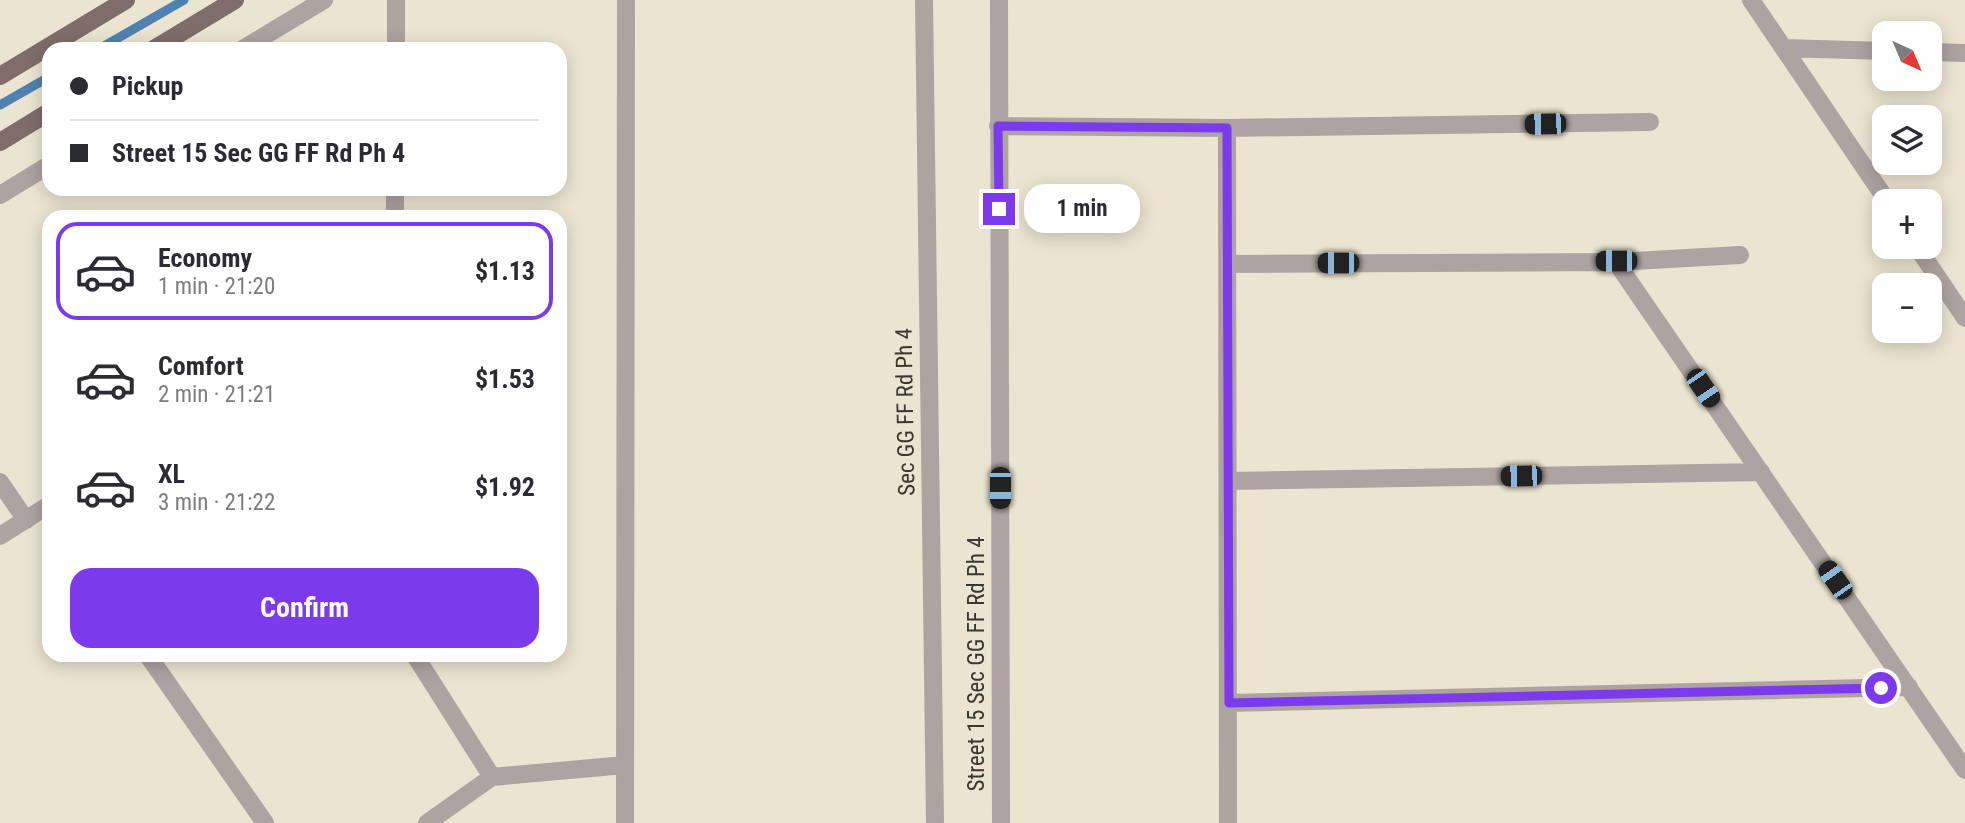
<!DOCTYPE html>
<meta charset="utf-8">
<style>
:root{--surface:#fff;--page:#f2f2f3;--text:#2b2b33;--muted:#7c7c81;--line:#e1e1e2;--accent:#7c3aed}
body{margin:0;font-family:"Roboto Condensed",sans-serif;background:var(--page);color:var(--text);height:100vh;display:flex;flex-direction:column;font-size:26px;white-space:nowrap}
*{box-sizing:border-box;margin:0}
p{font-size:23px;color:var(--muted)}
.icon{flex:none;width:38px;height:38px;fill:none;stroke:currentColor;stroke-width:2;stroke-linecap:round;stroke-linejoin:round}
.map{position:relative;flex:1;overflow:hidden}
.drawer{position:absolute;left:42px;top:210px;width:525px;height:452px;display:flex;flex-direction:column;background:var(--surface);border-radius:21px;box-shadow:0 4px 18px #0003}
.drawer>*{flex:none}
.top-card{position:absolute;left:42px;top:42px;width:525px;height:154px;border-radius:21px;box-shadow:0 4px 18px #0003;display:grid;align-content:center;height:154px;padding:0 28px;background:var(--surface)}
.needle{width:46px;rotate:136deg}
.buttons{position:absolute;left:1872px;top:21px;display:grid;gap:14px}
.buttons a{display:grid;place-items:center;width:70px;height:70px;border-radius:14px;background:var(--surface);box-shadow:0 4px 18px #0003;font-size:35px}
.end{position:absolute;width:32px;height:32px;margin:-16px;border:9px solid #7c3aed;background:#fff;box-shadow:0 0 0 4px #fff}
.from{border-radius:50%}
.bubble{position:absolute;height:49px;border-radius:21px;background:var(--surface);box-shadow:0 4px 18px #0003;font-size:23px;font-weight:700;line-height:49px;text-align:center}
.car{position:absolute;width:21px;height:42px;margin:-21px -10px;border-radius:9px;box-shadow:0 0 5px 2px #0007;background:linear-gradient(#222 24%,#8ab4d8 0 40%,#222 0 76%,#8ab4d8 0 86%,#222 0)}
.top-card b{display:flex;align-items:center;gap:24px;height:66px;font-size:26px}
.top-card b+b{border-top:2px solid var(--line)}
.top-card i{width:18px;height:18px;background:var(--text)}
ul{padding:12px 0 0;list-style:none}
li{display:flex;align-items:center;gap:21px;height:98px;margin:0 14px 10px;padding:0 14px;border:4px solid transparent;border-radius:21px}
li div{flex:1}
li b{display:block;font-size:26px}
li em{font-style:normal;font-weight:700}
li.selected{border-color:var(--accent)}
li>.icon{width:63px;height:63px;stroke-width:1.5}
.action{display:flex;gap:14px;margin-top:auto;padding:14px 28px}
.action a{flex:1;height:80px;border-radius:21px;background:var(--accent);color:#fff;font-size:28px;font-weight:700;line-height:80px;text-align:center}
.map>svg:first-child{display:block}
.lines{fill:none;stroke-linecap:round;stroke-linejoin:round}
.stream{stroke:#5082b0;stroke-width:9}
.minor{stroke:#ada3a1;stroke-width:18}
.primary{stroke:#7e6d69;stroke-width:18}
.route{stroke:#7c3aed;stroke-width:9}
.labels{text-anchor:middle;stroke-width:7;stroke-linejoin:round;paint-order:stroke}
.street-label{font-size:23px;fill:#39372f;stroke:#ebe4d0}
</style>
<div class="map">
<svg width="1965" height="823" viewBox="0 0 1965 823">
<rect width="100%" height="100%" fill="#ebe4d0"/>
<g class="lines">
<path class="stream" d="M99,49L184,0
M0,105L49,77"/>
<path class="minor" d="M924,0L935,823
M999,0L1001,823
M1751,0L1887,201
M1784,48L1885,51
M243,49L324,0
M396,49V0
M1930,52L1965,53
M998,126L1227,128L1650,122
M1227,128L1228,823
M0,195L49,165
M395,217V189
M1917,247L1965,318
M1616,262L1965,770
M1227,264L1616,262L1740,255
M1228,481L1761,472
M0,482L26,520
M0,536L49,505
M147,654L265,823
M414,654L492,777
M1229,703L1909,687
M427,823L492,777L625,765
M625,823L626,0"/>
<path class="primary" d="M154,49L235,0
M0,76L126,0
M0,142L49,112"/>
</g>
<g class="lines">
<path class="route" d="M999,209L998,126L1227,128L1229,703L1881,688"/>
</g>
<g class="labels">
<g class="street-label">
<text transform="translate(905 412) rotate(-91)" y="8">Sec GG FF Rd Ph 4</text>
<text transform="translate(976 664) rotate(-90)" y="8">Street 15 Sec GG FF Rd Ph 4</text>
</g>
</g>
</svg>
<div class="buttons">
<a><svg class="needle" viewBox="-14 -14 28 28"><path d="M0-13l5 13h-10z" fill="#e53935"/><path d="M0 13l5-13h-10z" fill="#7c7c81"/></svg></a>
<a><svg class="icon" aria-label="layers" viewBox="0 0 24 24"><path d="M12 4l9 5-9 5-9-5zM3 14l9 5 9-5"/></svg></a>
<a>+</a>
<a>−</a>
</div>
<i class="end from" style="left:1881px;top:688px"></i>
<i class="end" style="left:999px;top:209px"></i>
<div class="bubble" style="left:1024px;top:184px;width:116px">1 min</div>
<i class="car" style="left:1545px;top:124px;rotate:269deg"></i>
<i class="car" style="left:1616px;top:261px;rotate:270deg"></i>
<i class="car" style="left:1338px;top:263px;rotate:270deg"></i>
<i class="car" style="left:1703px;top:388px;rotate:146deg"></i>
<i class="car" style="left:1521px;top:476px;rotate:269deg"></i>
<i class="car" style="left:1000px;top:488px;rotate:180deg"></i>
<i class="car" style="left:1835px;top:580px;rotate:325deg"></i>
<div class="top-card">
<b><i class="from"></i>Pickup</b>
<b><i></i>Street 15 Sec GG FF Rd Ph 4</b>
</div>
<section class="drawer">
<ul>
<li class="selected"><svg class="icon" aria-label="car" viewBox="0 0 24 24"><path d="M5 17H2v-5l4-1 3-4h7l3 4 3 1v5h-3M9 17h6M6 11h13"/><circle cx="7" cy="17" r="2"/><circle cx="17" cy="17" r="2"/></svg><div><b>Economy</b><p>1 min · 21:20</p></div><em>$1.13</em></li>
<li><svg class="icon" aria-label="car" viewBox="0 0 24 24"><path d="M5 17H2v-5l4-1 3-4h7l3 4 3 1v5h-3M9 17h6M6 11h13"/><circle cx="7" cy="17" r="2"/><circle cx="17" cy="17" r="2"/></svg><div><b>Comfort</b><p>2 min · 21:21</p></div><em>$1.53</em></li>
<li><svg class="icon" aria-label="car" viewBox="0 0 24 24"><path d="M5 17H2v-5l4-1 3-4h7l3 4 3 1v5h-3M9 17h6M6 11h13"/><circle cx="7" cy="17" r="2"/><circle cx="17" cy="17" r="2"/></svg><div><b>XL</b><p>3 min · 21:22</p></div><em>$1.92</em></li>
</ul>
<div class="action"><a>Confirm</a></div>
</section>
</div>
